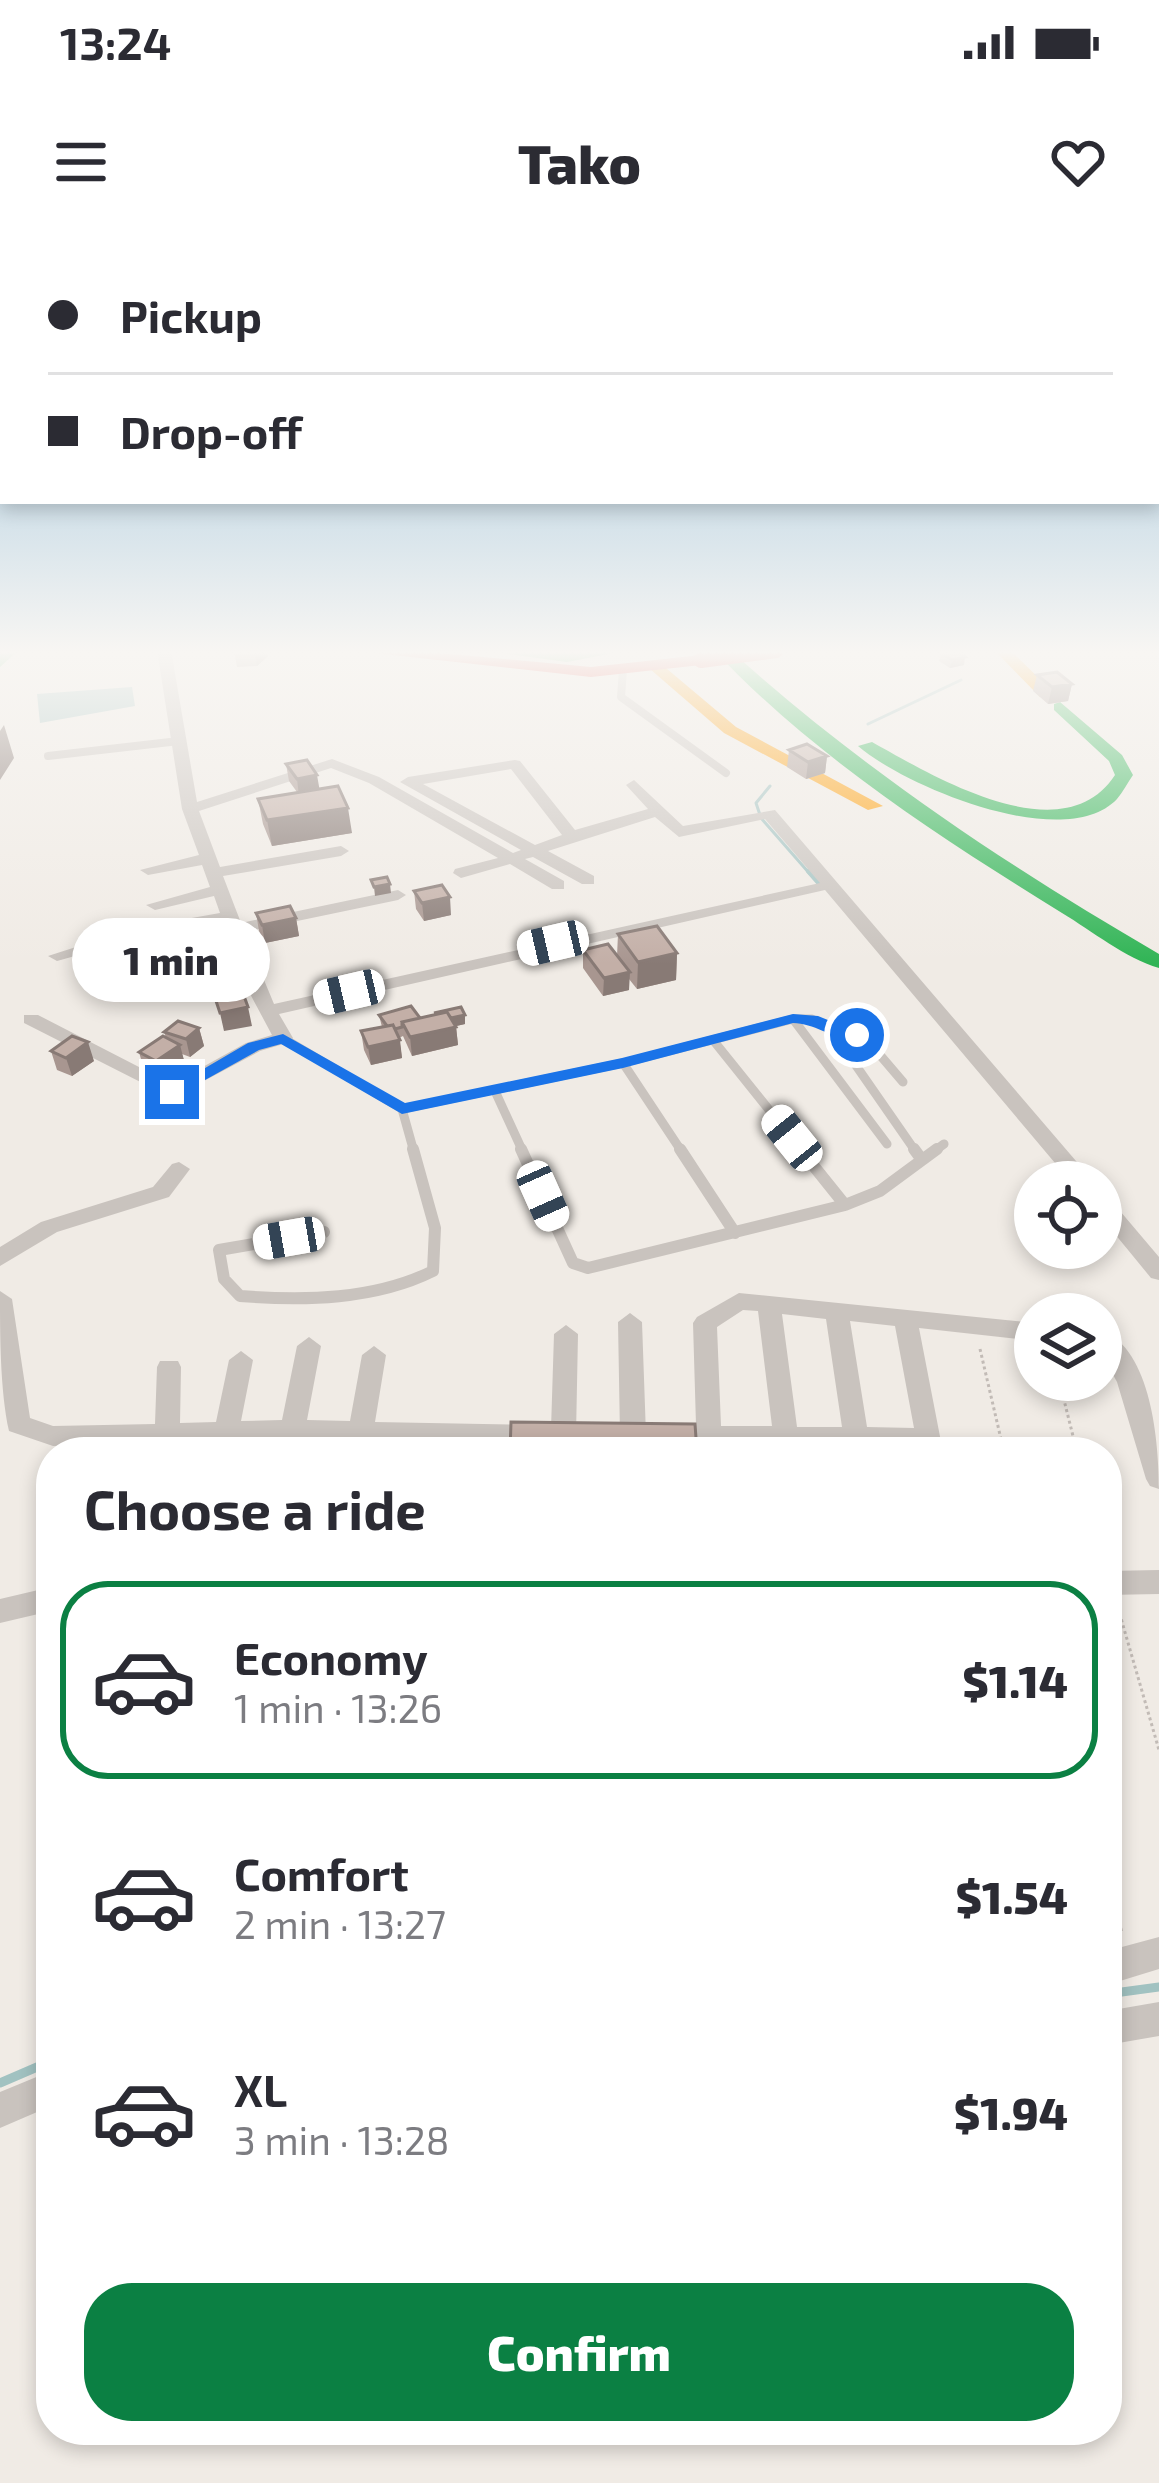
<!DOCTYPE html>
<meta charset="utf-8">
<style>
:root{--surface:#fff;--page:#f7f7f7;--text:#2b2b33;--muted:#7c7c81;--line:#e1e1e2;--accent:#0b8043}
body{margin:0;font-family:"Exo 2",sans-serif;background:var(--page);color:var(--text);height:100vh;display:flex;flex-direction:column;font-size:45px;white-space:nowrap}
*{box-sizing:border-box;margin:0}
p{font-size:39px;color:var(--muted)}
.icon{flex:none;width:66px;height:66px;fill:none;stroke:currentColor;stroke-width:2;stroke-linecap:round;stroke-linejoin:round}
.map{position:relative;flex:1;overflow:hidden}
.sheet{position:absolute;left:36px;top:1197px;width:1086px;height:1008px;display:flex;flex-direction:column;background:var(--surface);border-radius:48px;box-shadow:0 6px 18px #0003}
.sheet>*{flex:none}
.hud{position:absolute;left:0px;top:0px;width:1161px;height:264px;box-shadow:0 6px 18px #0003;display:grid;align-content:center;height:264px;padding:0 48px;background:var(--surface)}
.fabs{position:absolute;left:1014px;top:921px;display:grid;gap:24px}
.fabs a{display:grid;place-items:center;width:108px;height:108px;border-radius:50%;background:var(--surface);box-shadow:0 6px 18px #0003;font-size:60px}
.end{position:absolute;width:54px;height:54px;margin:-27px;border:15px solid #1a73e8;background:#fff;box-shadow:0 0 0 6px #fff}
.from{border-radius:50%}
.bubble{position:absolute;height:84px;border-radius:42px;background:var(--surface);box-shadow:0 6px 18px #0003;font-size:39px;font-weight:800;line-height:84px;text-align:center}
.car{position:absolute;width:36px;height:72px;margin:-36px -18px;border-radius:15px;box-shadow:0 0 9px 3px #0007;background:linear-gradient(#fff 24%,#345 0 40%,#fff 0 76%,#345 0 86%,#fff 0)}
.hud b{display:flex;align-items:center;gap:42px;height:114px;font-size:45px}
.hud b+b{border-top:3px solid var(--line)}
.hud i{width:30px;height:30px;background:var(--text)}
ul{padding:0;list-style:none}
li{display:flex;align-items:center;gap:36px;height:198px;margin:0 24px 18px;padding:0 24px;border:6px solid transparent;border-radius:48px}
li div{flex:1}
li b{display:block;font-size:45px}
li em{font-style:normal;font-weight:800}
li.active{border-color:var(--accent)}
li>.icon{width:108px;height:108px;stroke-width:1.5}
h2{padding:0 48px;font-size:54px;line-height:144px}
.button{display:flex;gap:24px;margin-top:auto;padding:24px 48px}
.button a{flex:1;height:138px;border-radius:48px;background:var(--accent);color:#fff;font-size:48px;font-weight:800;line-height:138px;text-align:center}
.status{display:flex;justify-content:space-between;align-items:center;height:84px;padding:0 60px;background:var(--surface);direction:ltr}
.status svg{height:33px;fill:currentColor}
header{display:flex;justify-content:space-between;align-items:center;height:156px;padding:0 48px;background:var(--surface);font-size:54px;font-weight:800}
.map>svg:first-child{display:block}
.water{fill:#a1c2c1}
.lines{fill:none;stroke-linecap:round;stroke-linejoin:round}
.stream-far2{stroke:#a1c2c1;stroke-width:3}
.stream-far1{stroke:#a1c2c1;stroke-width:4.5}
.stream{stroke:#a1c2c1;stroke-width:9}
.path{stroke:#c2bbb6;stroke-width:3;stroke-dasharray:3 3;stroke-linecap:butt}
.lane-far2{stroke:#c9c3be;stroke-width:8}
.lane-far1{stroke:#c9c3be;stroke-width:9}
.lane{stroke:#c9c3be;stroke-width:12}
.street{fill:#c9c3be;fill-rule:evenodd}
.fast{fill:#30b455;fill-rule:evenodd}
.slow{fill:#ff9f0a;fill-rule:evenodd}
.jam{fill:#e5322d;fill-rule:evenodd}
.jam-bridge{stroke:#e5322d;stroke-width:16}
.wall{fill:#a89690}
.shaded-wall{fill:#887a75}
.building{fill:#c3afa7;stroke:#887a75;stroke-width:3}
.route{fill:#1a73e8}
</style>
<div class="status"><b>13:24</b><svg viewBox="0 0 49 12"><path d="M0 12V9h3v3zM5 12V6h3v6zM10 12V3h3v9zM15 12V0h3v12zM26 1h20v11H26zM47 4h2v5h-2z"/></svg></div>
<header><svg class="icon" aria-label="menu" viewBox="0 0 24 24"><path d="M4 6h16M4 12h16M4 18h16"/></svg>Tako<svg class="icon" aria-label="heart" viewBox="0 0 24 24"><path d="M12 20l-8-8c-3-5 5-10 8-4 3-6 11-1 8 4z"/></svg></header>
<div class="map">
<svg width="1159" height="2243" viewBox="0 0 1159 2243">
<rect width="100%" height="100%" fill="#f0ebe5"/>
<path class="water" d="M132,447L135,466L40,483L37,454Z"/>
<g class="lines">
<path class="stream-far2" d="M868,484L961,440
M770,546L756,563L761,578L810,634"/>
<path class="stream-far1" d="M808,631L822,647"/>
<path class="stream" d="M1107,1754L1159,1747
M0,1843L51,1821"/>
<path class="path" d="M980,1109L1004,1212
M1059,1140L1077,1212
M1118,1368L1159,1510
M1107,1636L1122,1693"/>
<path class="lane-far2" d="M623,430L621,457L726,533
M48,516L179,501"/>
<path class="lane-far1" d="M204,755L257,750
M793,779H812L832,791L916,912
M832,791L868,801L903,842
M283,798L402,869L414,912
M713,800L803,912
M623,823L682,912
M495,851L523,912
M402,869L623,823L793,779L887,904
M933,912L944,904"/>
<path class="lane" d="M521,909L573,1023L588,1028L845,965L800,909
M680,909L735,993
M914,909L922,920
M845,965L880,951L937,909
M324,992L219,1010L224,1039L240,1056C304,1061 375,1060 433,1031L435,988L413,909"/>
<path class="street" d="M157,410H171L197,562L332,519L379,537L513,613L521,610L400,542L408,537L515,520L520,521L575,590L648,569L626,545L634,540L683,586L775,570L1094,942H1071L825,650L279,774L293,798L290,802L260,811L172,858L24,783V775H38L172,844L246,803L272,795L248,750L223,683L143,697L57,721L48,716L135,688L220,673L214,656L155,670L146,665L210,647L202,625L148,635L140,630L199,615L182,569ZM331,528L369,543L498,618L455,629L453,633L461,638L510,624L552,649H564V641L525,619L533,617L582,644H594V636L548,611L655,577L679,597L765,579L820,643L274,764L244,692L398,660L406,655L398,650L241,683L223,636L341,616L349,611L341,606L220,627L199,571ZM511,529L562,595L535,605L423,544Z
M179,922L190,929L169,957L57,992L0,1026V1007L41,982L153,947L172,924Z
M1101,956L1109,958L1159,1017V1040L1151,1038L1101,977Z
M0,1051L12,1059L30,1178L53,1186L155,1184L157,1127L160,1121H178L181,1127L180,1183L216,1182L229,1120L241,1111L253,1120L241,1181L282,1180L297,1106L309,1097L321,1106L307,1180L350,1181L362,1115L374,1106L386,1115L375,1182L541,1185L551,1189L554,1094L566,1085L578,1094L576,1195L572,1202L563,1205L552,1198L541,1205L371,1201L370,1212H344L346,1201L303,1200L301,1212H275L278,1200L237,1201L235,1212H209L211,1202L180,1203V1212H154L155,1203L53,1206L9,1191C0,1150 0,1094 0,1051Z
M739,1053L1035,1083V1101L919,1088L943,1212L870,1207V1212H846L845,1207L799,1206V1212H775L774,1206H722L723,1212H697V1205L657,1202L653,1195L657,1188L696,1185L693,1083L697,1077ZM743,1070L758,1071L772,1186H721L717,1087ZM782,1074L826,1079L842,1187H797ZM850,1081L895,1086L914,1188L867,1187Z
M630,1073L642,1082L646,1195L642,1202H624L620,1195L618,1082Z
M1101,1090C1152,1109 1159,1204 1159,1249L1150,1246L1146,1239L1117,1142L1101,1113Z
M1159,1330V1354L1107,1355V1331Z
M51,1347V1371L0,1383V1359Z
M1159,1697V1729L1107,1745V1711Z
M1159,1762V1796L1107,1805V1771Z
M51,1831V1866L0,1888V1852Z"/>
<path class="fast" d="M3,410H19L0,427V414Z
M478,410H630L567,422Z
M714,410H730C862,529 1006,625 1159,714V728C1125,718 1092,691 1062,673C941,598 812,515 714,410Z
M1060,462L1122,515L1133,535C1128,542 1123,552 1117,559C1065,614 904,546 858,506L872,502C933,536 1063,615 1115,535L1109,521L1054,470V464Z"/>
<path class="slow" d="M994,410H1010L1052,451V457H1040Z
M650,423H660L736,487L883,566L868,570L724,493L650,429Z"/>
<path class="jam" d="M347,410H407L591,427L701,415L709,420L701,425L591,437Z"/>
<path class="jam-bridge" d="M701,420L776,410"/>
</g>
<path class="wall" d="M267,410L268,416L257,426L237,427L234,411Z
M941,413L964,425L950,428L939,421Z
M1057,432L1072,444L1068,461L1048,464L1033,451L1037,435Z
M789,510L827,516L825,533L806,539L787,527Z
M286,524L319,549L352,593L272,606L263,584L258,559L297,552L289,541Z
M414,651L451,675L424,681L416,669Z
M256,673L296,678L299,696L265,703L259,691Z
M618,694L677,713L676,740L637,749L629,739V750L603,756L583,728V710L617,716Z
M379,775L420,778L465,775V784L456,786L458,805L412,816L403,796L399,798L402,818L371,825L364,810L361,791L382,787Z
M199,788L204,806L190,817L182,814L185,824L161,839L144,830L139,812L166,798L164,792Z
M51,811L94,821L72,836L57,830Z"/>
<path class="shaded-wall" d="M254,410H267L268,416L257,426Z
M965,417L964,425L950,428L952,420Z
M1072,444L1068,461L1048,464L1052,447Z
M4,485L14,518L0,540V491Z
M827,516L825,533L806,539L808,522Z
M317,535L320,552L299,556L297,539Z
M348,568L352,593L272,606L267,580Z
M390,644L391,653L375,656L374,647Z
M450,657L451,675L424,681L422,663Z
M296,678L299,696L265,703L262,685Z
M677,713L676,740L637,749L638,722Z
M120,717L127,743L104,749L97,722Z
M630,732L629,750L603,756L604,738Z
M248,767L252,786L224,791L220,773Z
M465,775V784L439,790L438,781Z
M456,787L458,805L412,816L410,797Z
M199,788L204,806L190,817L186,799Z
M400,800L402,818L371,825L368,807Z
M88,802L94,821L72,836L66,818Z
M180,805L185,824L161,839L156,821Z"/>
<path class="building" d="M954,410L965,417L952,420L941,413Z
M1057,432L1072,444L1052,447L1037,435Z
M807,504L827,516L808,522L789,510Z
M307,520L317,535L297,539L286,524Z
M338,546L348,568L267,580L258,559Z
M387,637L390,644L374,647L371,640Z
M442,645L450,657L422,663L414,651Z
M290,666L296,678L262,685L256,673Z
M657,686L677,713L638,722L618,694Z
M114,697L120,717L97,722L91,702Z
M608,704L630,732L604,738L583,710Z
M122,727L124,734L101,740L99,733Z
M244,756L248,767L220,773L216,761Z
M411,766L420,778L402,782V787L395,789L393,785L387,786L379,775Z
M461,767L465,775L451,778L447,772L434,773Z
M447,772L456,787L410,797L402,782Z
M178,781L199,788L186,799L164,792Z
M393,785L400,800L368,807L361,791Z
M72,796L88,802L66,818L51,811Z
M163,796L180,805L156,821L139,812Z
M511,1182L695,1184L697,1212H510Z"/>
<linearGradient id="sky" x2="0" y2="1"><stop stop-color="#8bbad8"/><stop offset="0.57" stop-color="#f8f6f3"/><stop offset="1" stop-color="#f8f6f3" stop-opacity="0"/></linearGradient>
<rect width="1159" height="724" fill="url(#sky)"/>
<path class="route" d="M793,774L818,776L865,795C840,807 819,783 793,783L623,828L402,874L281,804L259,810L178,855L164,852L248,803L283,794L405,863L622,818Z"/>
</svg>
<div class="fabs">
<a><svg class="icon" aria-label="locate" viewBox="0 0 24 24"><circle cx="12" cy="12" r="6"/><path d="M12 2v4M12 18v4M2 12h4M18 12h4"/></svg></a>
<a><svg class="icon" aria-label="layers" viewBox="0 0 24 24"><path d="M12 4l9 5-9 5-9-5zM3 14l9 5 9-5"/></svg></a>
</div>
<i class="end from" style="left:857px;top:795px"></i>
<i class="end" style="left:172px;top:852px"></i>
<div class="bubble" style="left:72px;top:678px;width:198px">1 min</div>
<i class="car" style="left:553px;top:703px;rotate:257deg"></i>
<i class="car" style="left:349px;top:752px;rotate:257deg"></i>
<i class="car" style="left:792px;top:898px;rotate:321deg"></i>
<i class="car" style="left:543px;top:956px;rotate:156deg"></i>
<i class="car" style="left:289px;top:998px;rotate:260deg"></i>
<div class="hud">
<b><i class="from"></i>Pickup</b>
<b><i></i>Drop-off</b>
</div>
<section class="sheet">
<h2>Choose a ride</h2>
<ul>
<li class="active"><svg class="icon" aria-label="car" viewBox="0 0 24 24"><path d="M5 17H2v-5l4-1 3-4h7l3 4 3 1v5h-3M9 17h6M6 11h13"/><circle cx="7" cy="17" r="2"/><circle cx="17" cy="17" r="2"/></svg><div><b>Economy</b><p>1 min · 13:26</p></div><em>$1.14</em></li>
<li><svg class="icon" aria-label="car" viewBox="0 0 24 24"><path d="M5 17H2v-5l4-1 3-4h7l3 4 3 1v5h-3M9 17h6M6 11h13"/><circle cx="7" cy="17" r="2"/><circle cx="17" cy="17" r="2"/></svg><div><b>Comfort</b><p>2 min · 13:27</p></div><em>$1.54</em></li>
<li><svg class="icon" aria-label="car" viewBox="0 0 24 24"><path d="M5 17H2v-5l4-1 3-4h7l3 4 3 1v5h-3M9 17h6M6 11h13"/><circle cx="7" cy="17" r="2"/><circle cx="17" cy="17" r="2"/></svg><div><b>XL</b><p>3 min · 13:28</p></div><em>$1.94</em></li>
</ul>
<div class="button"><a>Confirm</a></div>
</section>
</div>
